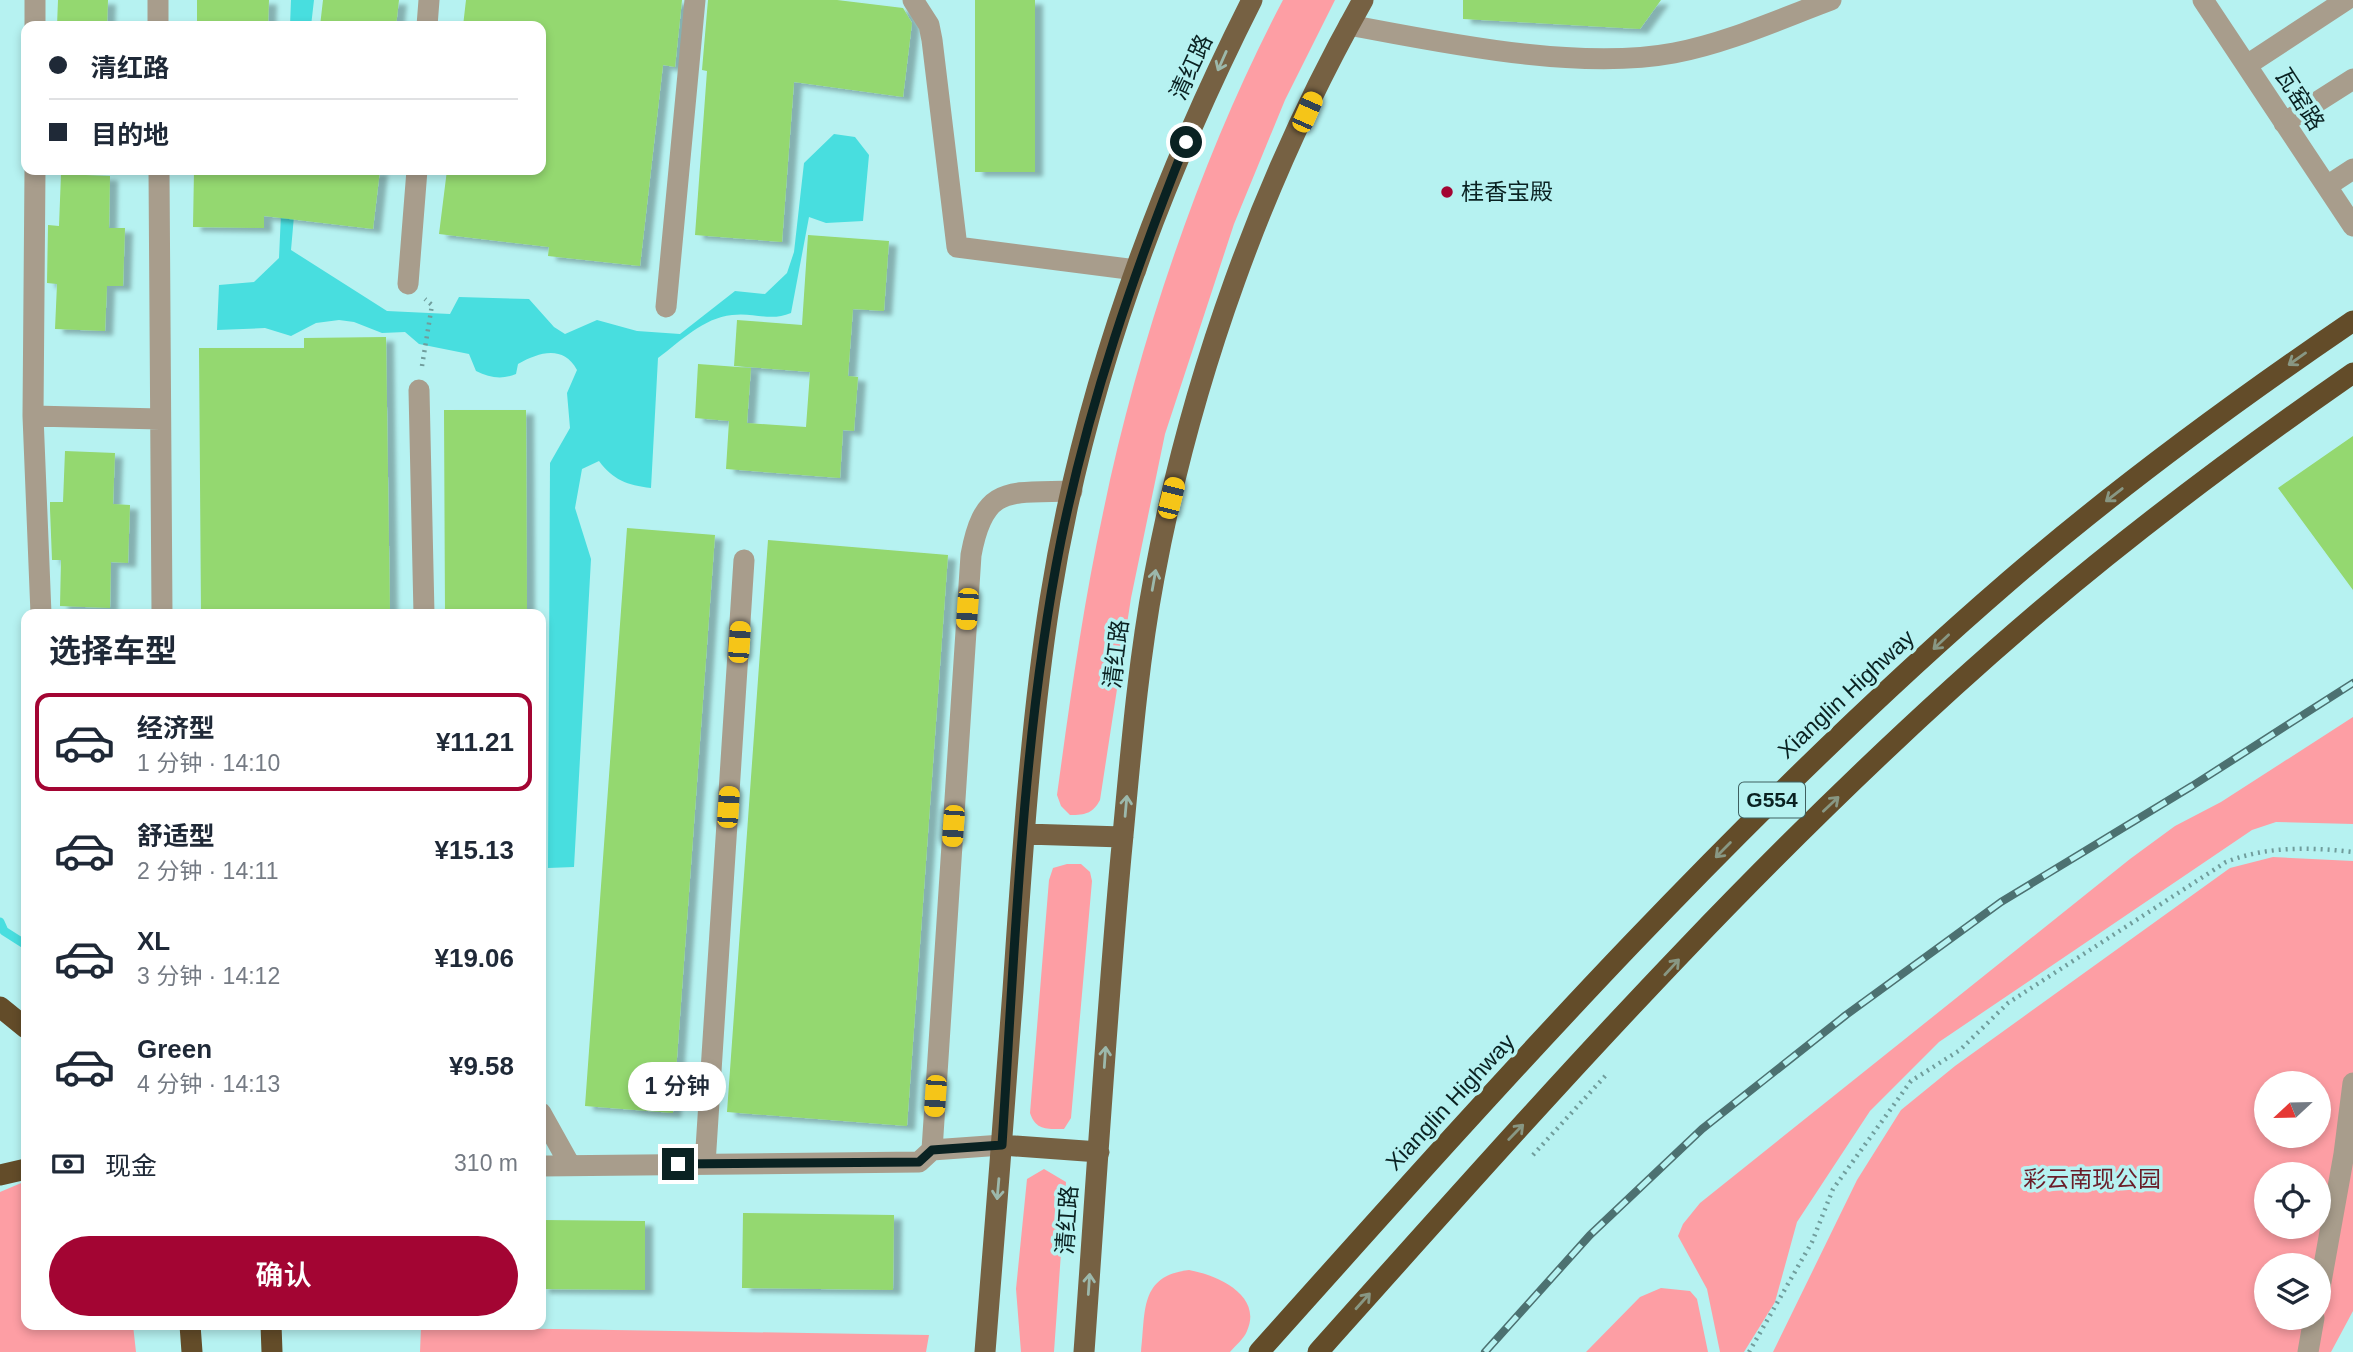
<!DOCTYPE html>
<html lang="zh">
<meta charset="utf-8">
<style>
:root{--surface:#fff;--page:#f6f6f7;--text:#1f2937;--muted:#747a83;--line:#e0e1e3;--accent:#a30533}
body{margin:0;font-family:Helvetica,"Noto Sans SC",sans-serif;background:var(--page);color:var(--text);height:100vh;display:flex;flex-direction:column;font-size:26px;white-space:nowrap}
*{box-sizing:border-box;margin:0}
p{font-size:23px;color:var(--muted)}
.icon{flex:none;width:38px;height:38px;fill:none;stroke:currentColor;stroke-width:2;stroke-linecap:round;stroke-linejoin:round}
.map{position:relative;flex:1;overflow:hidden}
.panel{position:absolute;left:21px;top:609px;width:525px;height:721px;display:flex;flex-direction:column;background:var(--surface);border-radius:14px;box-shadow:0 4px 10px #0003}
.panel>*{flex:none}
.hud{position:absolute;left:21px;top:21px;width:525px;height:154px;border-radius:14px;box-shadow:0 4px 10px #0003;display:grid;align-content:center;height:154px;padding:0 28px;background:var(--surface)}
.needle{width:46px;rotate:248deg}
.controls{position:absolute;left:2254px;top:1071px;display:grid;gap:14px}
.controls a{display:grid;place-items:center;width:77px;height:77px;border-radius:50%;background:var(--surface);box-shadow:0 4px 10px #0003;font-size:35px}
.end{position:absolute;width:32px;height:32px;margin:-16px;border:9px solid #0a2222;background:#fff;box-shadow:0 0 0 4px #fff}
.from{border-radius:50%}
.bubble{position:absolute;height:49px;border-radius:24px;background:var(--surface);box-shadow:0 4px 10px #0003;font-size:23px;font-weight:600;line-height:49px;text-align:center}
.car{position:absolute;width:21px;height:42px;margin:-21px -10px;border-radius:9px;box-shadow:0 0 5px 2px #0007;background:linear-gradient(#f5c518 24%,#345 0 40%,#f5c518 0 76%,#345 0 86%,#f5c518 0)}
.hud b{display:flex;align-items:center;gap:24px;height:66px;font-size:26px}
.hud b+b{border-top:2px solid var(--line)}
.hud i{width:18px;height:18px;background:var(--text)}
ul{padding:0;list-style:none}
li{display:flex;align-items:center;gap:21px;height:98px;margin:0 14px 10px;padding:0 14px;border:4px solid transparent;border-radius:14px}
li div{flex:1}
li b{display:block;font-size:26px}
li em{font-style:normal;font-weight:600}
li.selected{border-color:var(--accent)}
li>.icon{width:63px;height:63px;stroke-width:1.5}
h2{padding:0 28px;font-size:32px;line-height:84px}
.pay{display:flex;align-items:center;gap:18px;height:77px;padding:0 28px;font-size:26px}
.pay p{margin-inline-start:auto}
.button{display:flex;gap:14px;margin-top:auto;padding:14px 28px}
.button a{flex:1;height:80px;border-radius:42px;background:var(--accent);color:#fff;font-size:28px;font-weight:600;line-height:80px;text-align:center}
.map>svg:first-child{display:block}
.green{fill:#fd9ea4;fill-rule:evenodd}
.water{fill:#48dedf}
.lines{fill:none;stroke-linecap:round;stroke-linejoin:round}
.stream{stroke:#48dedf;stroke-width:9}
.building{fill:#94d86f;filter:url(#shadow)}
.path{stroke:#709d9c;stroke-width:4.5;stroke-dasharray:2 5;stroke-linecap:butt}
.minor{stroke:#a89d8c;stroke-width:21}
.major{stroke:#766143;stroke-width:21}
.highway{stroke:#634c29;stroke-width:21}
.rail-casing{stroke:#4c7171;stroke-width:8}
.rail{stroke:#b6f2f1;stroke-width:5;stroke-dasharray:16;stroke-linecap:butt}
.oneway{stroke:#9cb8ab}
.oneway2{stroke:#889783}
.route{stroke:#0a2222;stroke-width:9}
.poi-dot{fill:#a30533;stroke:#b6f2f1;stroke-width:2.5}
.labels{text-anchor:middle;stroke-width:7;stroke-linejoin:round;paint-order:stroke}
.shield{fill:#b6f2f1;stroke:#3e6060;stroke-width:2}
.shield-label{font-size:21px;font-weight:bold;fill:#0a2222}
.street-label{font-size:23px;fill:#0a2222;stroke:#b6f2f1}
.poi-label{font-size:23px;fill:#0a2222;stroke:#b6f2f1;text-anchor:start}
.park-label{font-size:23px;fill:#6a1c28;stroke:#b6f2f1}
</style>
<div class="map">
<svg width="2353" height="1352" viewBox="0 0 2353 1352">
<defs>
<filter id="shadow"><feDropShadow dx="8" dy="4.5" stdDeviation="2" flood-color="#0004"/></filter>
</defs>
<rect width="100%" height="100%" fill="#b6f2f1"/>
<path class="green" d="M1283,0H1335L1285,100L1234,224L1165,434L1131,598L1100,800C1093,813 1086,815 1070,815L1061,806L1057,795C1070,700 1083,606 1103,513C1138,342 1202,154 1283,0Z
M2353,717V824L2276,822L2252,830L1939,1042L1870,1111L1797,1222L1775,1302L1744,1352H1720L1707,1289L1678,1236L1683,1224L1700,1203L2130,859L2175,826L2221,802Z
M2273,857L2353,861V1311L2331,1352H1773L1857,1180L1901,1110L1955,1066L2230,868ZM2266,1083H2319V1136H2266ZM2266,1174H2319V1227H2266ZM2266,1265H2319V1318H2266Z
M1067,864H1081L1090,872L1092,881L1071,1118L1064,1129C1048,1129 1036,1131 1030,1113L1049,880L1053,868Z
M1044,1169L1066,1182L1054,1352H1021L1016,1289L1027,1179Z
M26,1181V1325H133L136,1352H0V1192Z
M1189,1270C1217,1275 1263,1295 1247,1331C1244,1339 1235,1346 1230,1352H1141C1146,1311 1139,1276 1189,1270Z
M1661,1288L1690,1291L1697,1299L1708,1352H1586L1640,1297Z
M421,1327L929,1335L926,1352H420Z"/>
<path class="water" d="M291,0H314L311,26H290Z
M834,134L855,137L869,155L863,221L826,223L809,217L791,313C770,322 754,312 732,315C703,318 681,341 658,358L651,488C627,485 613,480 599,461L582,469L575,508L591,559L574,867L548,868L550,463L570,428L567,393L577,370C563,345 540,352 518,364L516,374C502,380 490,378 476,371L469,354L419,344L405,332L382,333L354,322L339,320L316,323L291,336L265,328L217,330L219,285L254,282L279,258L283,170H298L291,250L387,311L450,314L459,297L529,299L554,327L565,334L597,320L637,331L680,334L735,291L765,294L787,273L794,252L804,163Z"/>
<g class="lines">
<path class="stream" d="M0,922L4,931L26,945"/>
</g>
<path class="building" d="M58,0H108L107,26H57Z
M197,0H269L268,26H197Z
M323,0H399L396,26H320Z
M466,0H682L675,67L663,65L640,266L548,256L549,247L439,234L447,170H541V26H463Z
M708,0H837L903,8L912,23L903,97L794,82L782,242L695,235L707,71L702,70Z
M975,0H1035V172H975Z
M1463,0H1661L1640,29L1463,19Z
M194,170H380L373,229L264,216V228L193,227Z
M61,174L110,176L109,228H125L123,286H107L105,331L55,329L57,284L47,283L48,225L59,226Z
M808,235L889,241L884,311L853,309L848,376L858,377L854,431L843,430L840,478L726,469L729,421L695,418L698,364L751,368L747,423L806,427L810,372L734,366L737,320L802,325Z
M386,337L390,614H201L199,348H304V338Z
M444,410H526L527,614H445Z
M2353,436V590L2278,488Z
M65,451L115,453L113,504L130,505L128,563L111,562L110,608L60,606L61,560H52L50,509V502H63Z
M627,528L715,535L673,1113L585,1106Z
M768,540L948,555L907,1126L727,1112Z
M743,1213L894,1215L893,1290L742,1288Z
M541,1220L645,1221V1290L541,1289Z"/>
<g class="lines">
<path class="path" d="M422,366L432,305L425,299
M1533,1155L1607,1074
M1749,1352L1812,1242L1833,1189L1911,1081L1960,1050L2008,1003L2226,862C2267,846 2310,847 2353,852"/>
<path class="minor" d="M158,0V26
M913,0L929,25L932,40L957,247L1136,270
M2203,0L2353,226
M1349,25C1445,43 1578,71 1674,53C1727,43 1780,19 1831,0
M35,26V0
M427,26L429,0
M2247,65L2346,0
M2284,123L2353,79
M35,170L33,416L41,614
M159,170L162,614
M2327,186L2353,169
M408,284L417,170
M666,307L695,0
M419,390L424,614
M33,416L160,419
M541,1113L570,1165
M932,1150L971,555C984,484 1009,493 1072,491
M705,1164L744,560
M541,1166L919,1162L932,1150L1002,1145
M2319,1293L2344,1154L2353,1083
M2308,1352L2314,1318"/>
<path class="major" d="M1025,834L1123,837
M1002,1145L1099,1152
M985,1352C995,1231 1004,1111 1013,990C1022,860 1030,729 1050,600C1083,392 1157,188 1252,0
M1084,1352C1096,1187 1106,1021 1121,856C1130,763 1137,669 1154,578C1191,378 1263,177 1363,0"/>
<path class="highway" d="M0,1007L26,1028
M0,1175L26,1169
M190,1325L192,1352
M271,1325L272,1352
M1259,1352C1498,1085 1737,816 2009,581C2118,487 2234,402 2353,321
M1318,1352C1547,1096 1777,835 2039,612C2139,527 2245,448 2353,373"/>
<g class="rail-casing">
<path id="rail" d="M1485,1352L1590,1235L1702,1129L1846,1015L2001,902L2192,786L2353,683"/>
</g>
<use href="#rail" class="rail"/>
</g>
<defs><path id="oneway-shaft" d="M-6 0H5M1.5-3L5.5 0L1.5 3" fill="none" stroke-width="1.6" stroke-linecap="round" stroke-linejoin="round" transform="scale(1.75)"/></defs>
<g class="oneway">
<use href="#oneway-shaft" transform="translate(1222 61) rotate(114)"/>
<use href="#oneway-shaft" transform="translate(1154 580) rotate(-80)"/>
<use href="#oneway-shaft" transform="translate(1126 806) rotate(-85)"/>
<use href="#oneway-shaft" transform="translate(1105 1057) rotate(-86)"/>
<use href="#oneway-shaft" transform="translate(998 1189) rotate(95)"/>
<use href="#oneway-shaft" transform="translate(1089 1284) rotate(-86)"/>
</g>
<g class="oneway2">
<use href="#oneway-shaft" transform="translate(2297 359) rotate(145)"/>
<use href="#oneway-shaft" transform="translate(2114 495) rotate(142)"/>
<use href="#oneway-shaft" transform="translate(1941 642) rotate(137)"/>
<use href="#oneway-shaft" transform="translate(1831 804) rotate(-43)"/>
<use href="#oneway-shaft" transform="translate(1723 850) rotate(135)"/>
<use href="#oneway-shaft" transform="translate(1672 967) rotate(-47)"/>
<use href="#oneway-shaft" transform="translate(1516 1132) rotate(-46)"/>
<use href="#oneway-shaft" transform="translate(1363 1301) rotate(-48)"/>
</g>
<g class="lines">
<path class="route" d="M678,1164L919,1162L932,1150L1002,1145C1015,947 1022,735 1061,540C1089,403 1134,272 1186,142"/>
</g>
<circle class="poi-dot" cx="1447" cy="192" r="7"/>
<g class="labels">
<rect class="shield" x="1739" y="782.5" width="66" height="35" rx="5"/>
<g class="shield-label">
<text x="1772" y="807">G554</text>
</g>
<g class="street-label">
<text transform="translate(1191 67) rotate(-65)" y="8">清红路</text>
<text transform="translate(2300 99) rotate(57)" y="8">瓦窑路</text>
<text transform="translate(1116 654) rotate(-83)" y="8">清红路</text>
<text transform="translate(1846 694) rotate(-43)" y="8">Xianglin Highway</text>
<text transform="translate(1450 1102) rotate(-47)" y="8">Xianglin Highway</text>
<text transform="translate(1067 1220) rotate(-86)" y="8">清红路</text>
</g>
<g class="poi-label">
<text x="1461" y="200">桂香宝殿</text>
</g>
<g class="park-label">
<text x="2092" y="1187">彩云南现公园</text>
</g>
</g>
</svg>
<div class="controls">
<a><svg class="needle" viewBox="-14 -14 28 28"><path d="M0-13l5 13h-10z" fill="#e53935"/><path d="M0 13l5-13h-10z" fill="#747a83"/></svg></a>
<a><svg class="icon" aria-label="locate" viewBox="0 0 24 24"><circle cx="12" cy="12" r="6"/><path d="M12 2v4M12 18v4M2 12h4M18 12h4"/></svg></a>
<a><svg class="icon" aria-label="layers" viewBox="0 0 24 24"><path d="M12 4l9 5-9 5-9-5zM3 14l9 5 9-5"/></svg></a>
</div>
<i class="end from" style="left:1186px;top:142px"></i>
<i class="end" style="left:678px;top:1164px"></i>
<div class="bubble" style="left:628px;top:1062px;width:98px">1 分钟</div>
<i class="car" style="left:1307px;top:112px;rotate:24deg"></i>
<i class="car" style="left:1171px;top:498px;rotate:14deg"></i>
<i class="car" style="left:967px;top:609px;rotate:184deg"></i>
<i class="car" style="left:739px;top:642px;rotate:4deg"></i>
<i class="car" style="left:728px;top:807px;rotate:4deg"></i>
<i class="car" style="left:953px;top:826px;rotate:184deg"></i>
<i class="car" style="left:935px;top:1096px;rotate:184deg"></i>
<div class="hud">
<b><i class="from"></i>清红路</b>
<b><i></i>目的地</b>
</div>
<section class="panel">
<h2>选择车型</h2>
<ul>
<li class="selected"><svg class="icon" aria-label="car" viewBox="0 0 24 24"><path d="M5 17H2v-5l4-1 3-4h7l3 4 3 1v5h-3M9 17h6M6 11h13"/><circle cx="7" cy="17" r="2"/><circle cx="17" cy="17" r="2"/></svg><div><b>经济型</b><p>1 分钟 · 14:10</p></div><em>¥11.21</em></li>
<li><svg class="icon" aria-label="car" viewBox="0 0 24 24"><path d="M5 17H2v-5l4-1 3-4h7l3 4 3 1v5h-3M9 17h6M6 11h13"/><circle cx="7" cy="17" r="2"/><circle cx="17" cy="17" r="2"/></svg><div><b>舒适型</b><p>2 分钟 · 14:11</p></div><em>¥15.13</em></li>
<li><svg class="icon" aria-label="car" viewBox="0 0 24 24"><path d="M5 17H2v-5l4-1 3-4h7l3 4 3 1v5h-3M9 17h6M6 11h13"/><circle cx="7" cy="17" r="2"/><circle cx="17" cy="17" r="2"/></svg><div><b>XL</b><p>3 分钟 · 14:12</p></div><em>¥19.06</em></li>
<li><svg class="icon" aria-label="car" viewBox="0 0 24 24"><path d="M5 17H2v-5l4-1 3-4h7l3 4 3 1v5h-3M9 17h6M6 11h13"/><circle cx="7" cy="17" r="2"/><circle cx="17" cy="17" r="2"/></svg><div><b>Green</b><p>4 分钟 · 14:13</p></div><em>¥9.58</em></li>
</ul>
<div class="pay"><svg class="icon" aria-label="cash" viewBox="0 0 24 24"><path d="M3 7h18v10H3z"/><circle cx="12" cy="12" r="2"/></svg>现金<p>310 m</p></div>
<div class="button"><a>确认</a></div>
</section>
</div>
